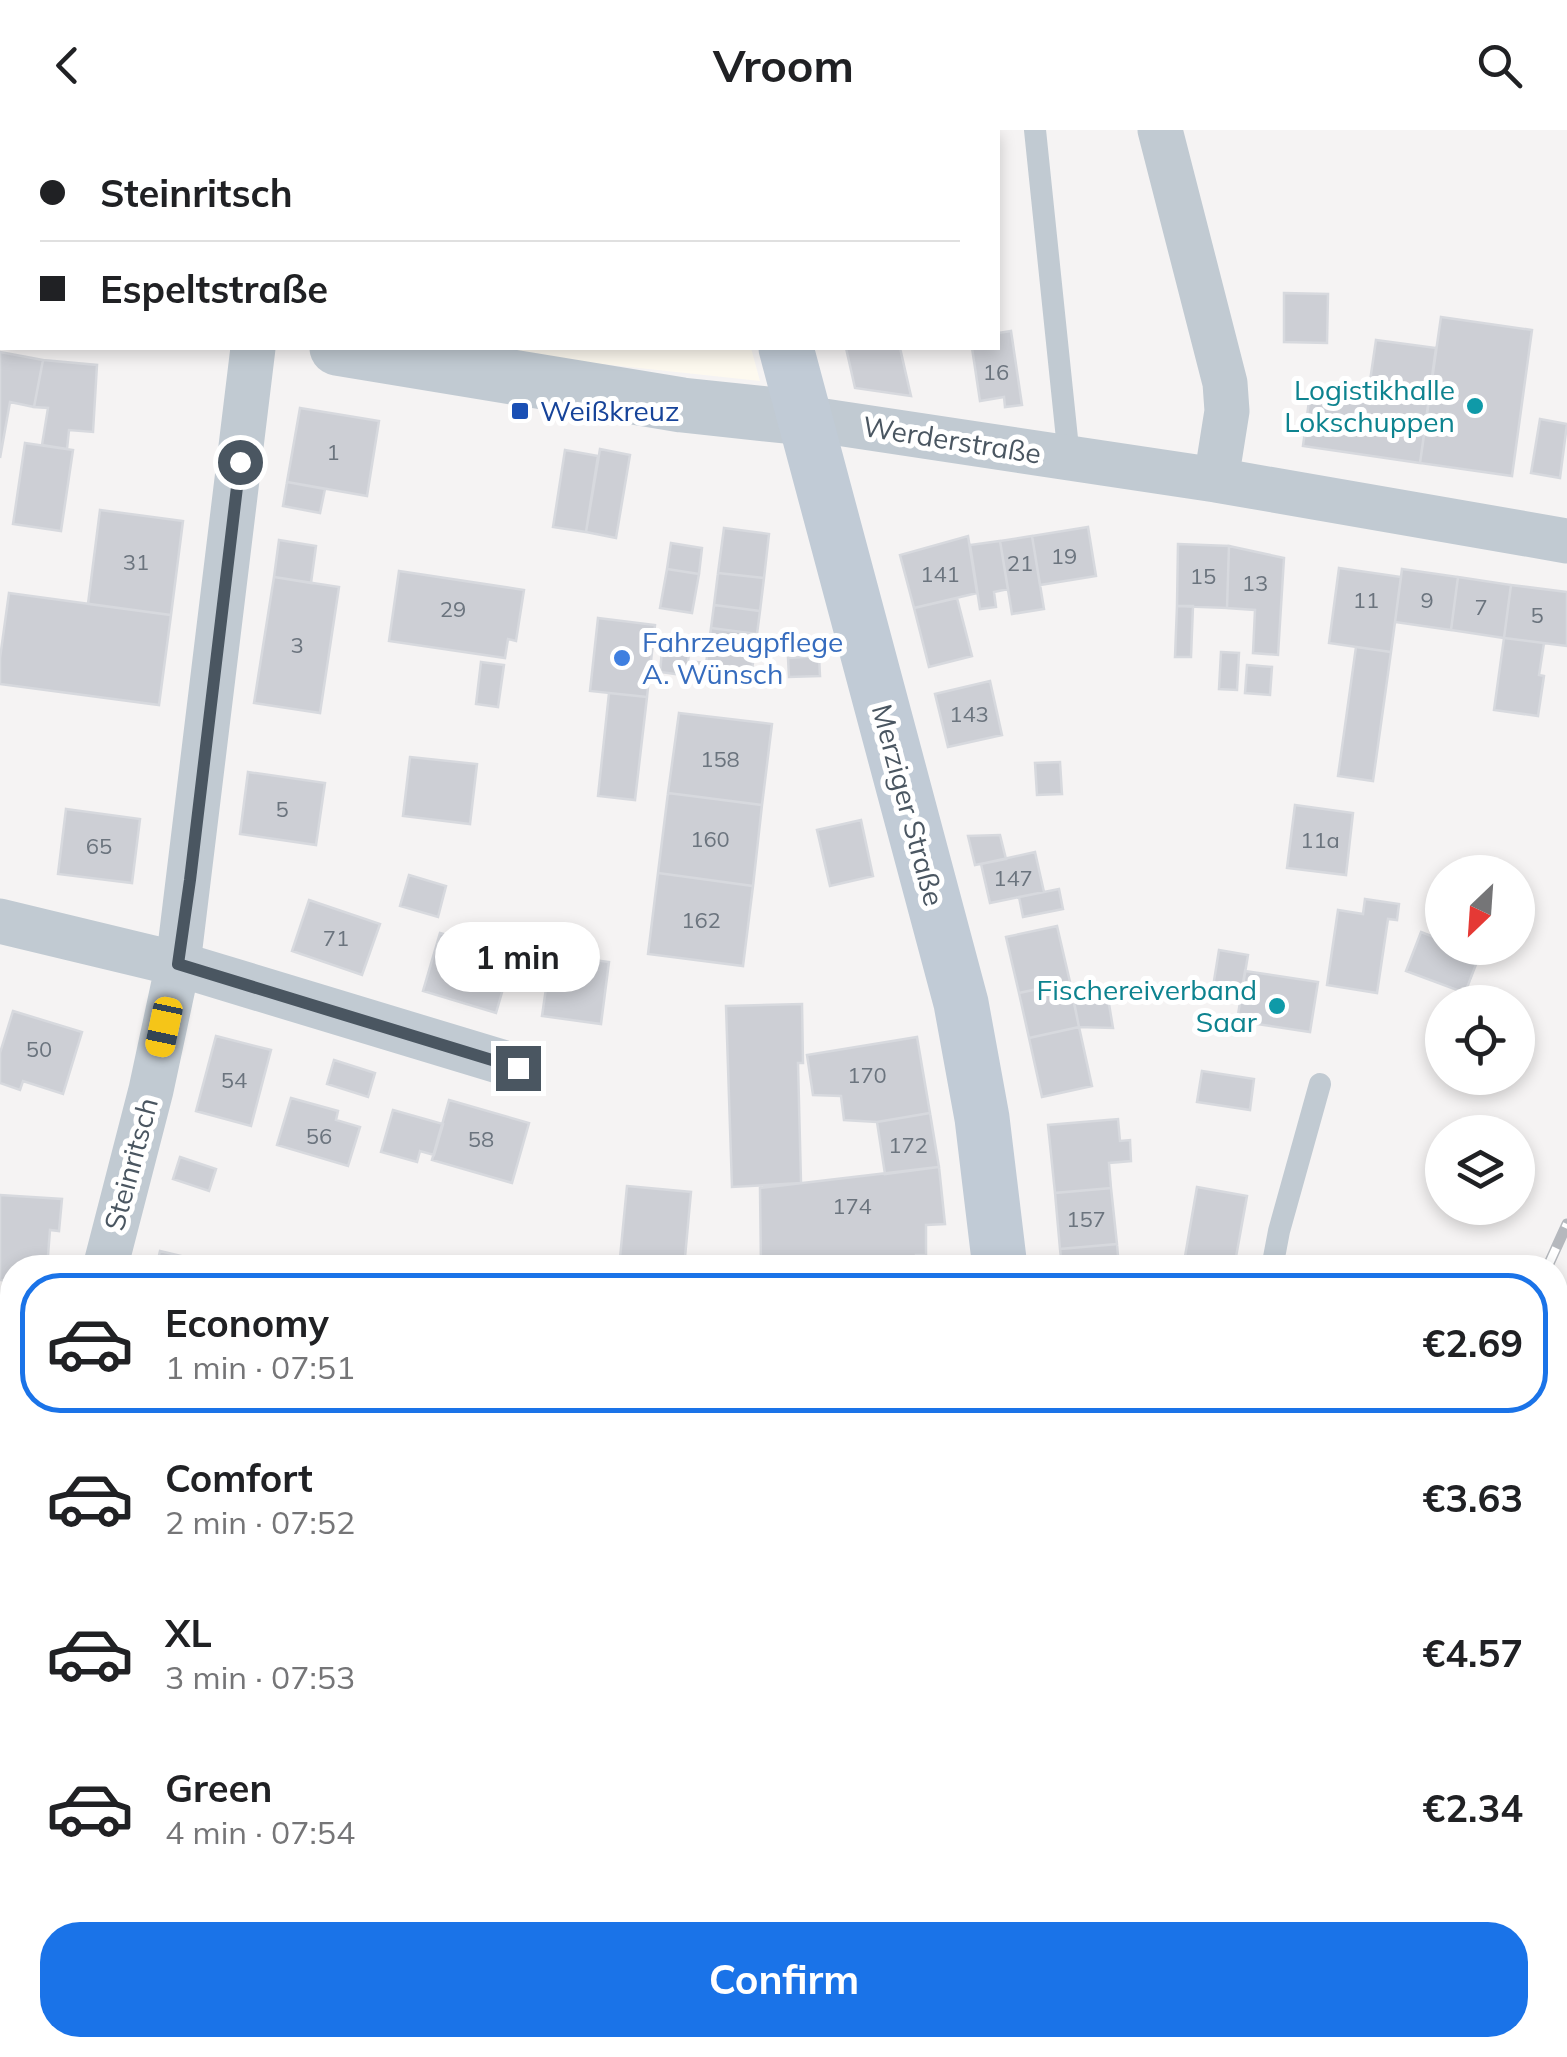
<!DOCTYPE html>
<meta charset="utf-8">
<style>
:root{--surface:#fff;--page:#f6f6f6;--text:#202124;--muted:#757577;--line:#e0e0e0;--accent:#1a73e8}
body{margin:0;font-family:Mulish,sans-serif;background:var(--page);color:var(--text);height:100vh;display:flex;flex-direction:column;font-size:38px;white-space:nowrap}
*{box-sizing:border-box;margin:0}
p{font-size:32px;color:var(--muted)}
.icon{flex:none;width:55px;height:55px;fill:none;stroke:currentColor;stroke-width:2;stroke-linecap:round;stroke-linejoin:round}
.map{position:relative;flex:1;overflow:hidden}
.side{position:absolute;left:0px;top:1125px;width:1568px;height:802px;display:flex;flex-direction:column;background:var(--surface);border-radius:40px 40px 0 0;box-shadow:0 5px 15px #0003}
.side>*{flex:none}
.top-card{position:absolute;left:0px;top:0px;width:1000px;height:220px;box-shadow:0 5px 15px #0003;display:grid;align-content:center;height:220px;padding:0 40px;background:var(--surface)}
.needle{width:65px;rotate:205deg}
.tools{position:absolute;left:1425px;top:725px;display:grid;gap:20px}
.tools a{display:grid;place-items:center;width:110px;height:110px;border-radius:50%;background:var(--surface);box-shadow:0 5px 15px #0003;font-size:50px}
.end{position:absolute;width:45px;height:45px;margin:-22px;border:12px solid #4a5661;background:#fff;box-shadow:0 0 0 5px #fff}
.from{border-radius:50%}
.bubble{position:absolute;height:70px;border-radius:35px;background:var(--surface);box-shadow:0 5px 15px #0003;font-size:32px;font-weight:700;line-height:70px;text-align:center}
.car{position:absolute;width:30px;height:60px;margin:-30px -15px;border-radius:12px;box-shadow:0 0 8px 2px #0007;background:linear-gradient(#f5c518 24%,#345 0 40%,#f5c518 0 76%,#345 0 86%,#f5c518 0)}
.top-card b{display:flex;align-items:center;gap:35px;height:95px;font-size:38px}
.top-card b+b{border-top:2px solid var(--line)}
.top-card i{width:25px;height:25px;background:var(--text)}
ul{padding:18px 0 0;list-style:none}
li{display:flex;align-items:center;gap:30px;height:140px;margin:0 20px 15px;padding:0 20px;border:5px solid transparent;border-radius:40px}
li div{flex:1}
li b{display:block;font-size:38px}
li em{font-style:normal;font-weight:700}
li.on{border-color:var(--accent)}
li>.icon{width:90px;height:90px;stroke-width:1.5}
.cta{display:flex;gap:20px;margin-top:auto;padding:20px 40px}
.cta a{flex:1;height:115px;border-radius:40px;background:var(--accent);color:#fff;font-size:40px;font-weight:700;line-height:115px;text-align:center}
header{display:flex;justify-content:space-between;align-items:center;height:130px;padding:0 40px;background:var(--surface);font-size:45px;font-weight:700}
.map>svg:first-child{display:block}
.commercial{fill:#fdf9ef}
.pitch{fill:#c3f1d5}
.building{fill:#cdcfd5;stroke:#d7d9de;stroke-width:2.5}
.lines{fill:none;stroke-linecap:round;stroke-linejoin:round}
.path{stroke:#7ad0a6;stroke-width:6;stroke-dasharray:8 5;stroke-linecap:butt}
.service{stroke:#c1cad2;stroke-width:22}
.minor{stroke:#c1cad2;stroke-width:45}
.tertiary{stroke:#c1cad2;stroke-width:55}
.secondary{stroke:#c1cbd6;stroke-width:55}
.rail-casing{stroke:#b5b8bd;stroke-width:11}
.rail{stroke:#fff;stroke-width:8;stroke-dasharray:22;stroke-linecap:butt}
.route{stroke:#4a5661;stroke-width:12}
.culture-dot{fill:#0f9aa8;stroke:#fff;stroke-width:4}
.transit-dot{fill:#1a4fb4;stroke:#fff;stroke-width:4}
.shop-dot{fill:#3f7fe0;stroke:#fff;stroke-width:4}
.labels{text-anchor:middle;stroke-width:10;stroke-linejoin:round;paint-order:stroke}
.number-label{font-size:22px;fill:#6b747e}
.culture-label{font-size:28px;fill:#0d838f;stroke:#fff;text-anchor:end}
.transit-label{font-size:28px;fill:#164399;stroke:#fff;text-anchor:start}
.street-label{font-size:28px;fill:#4a5661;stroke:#fff}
.shop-label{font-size:28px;fill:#366cbe;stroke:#fff;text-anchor:start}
</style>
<header><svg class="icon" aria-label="back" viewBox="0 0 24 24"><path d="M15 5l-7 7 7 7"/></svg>Vroom<svg class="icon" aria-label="search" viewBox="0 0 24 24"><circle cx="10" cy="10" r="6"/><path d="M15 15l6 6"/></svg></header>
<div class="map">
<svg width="1567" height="1927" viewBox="0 0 1567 1927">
<rect width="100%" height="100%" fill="#f5f3f3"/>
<path class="commercial" d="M453,218H751L760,251Z
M1555,1598L1567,1599V1927H1319L1326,1915H1555Z
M997,1915H1150L1146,1927H996Z"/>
<path class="pitch" d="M12,1593V1793L0,1814V1613Z
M0,1885L12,1893V1915H79L98,1927H0Z
M228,1915H344L337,1927H220Z"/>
<path class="building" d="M1284,163L1328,164L1327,213L1284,212Z
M1441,187L1532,200L1512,346L1420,333Z
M1011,201L1022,275L1005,277L1004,267L980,271L972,218H998V203Z
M1376,210L1436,218L1420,333L1303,316L1311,256L1368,265Z
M846,218H900L911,266L855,258Z
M0,222L43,230L34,277L10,272L0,328Z
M43,230L97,235L93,302L69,300L67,319L42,315L48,278L34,277Z
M300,278L379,291L367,366L287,352Z
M1540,289L1567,294L1560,348L1531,343Z
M25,313L73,320L61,401L13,394Z
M600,319L630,325L616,408L586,402Z
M565,320L598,326L586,402L553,397Z
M287,352L325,359L320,383L283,376Z
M100,380L183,391L171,485L88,474Z
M1088,397L1096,446L1040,455L1032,406Z
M724,398L769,404L764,448L718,443Z
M968,406L977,463L914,478L900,425Z
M1032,406L1044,479L1012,484L1000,411Z
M279,410L316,416L311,453L274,447Z
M1000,411L1008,459L994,462L996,477L980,479L970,415Z
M671,413L702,418L699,444L667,439Z
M1178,414L1229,416L1227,478L1177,476Z
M1229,416L1284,428L1278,525L1253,523L1255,480L1227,478Z
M1339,438L1401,447L1391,522L1329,513Z
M667,439L699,444L692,483L660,478Z
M1402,439L1458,447L1451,500L1395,492Z
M399,441L524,460L516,511L508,509L505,528L389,511Z
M718,443L764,448L760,481L714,475Z
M274,447L339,457L320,583L254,573Z
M1458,447L1511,455L1504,508L1451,500Z
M1511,455L1567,462V516L1504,508Z
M9,463L171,485L159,575L0,554V528Z
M957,468L972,526L929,537L914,478Z
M714,475L760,481L757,504L711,498Z
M1177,476H1193L1191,527H1175Z
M598,488L655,495L647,567L590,561Z
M711,498L757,504L750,554L704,548Z
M1504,508L1544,513L1539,545L1544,546L1538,586L1494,580Z
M1356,517L1391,522L1373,651L1338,646Z
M662,521L689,524L688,531L706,533L704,548L660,542Z
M1221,522L1239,523L1237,560L1219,559Z
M819,526L820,546L789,547L788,528Z
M481,532L504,535L498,577L476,574Z
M1247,535L1272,537L1270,565L1245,563Z
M990,551L1002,605L948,617L935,564Z
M609,563L647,567L635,670L598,666Z
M679,583L772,594L762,675L668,663Z
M410,627L477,634L470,694L403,686Z
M1060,632L1062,664L1037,665L1035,633Z
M248,642L325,653L316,715L240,704Z
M668,663L762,675L753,756L658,743Z
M1295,675L1353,683L1346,745L1287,738Z
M66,679L140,689L132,753L58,744Z
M861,690L873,746L830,756L817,700Z
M1000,705L1006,729L975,735L968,706Z
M1035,722L1044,762L990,773L981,734Z
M658,743L753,756L743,836L648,824Z
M409,745L446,756L438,787L400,776Z
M1059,759L1063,779L1023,787L1019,767Z
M1365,769L1399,774L1397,790L1388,789L1377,863L1327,855L1338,780L1363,784Z
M309,770L380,794L362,845L292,821Z
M1057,796L1070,852L1019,863L1006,807Z
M1421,802L1442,810V818H1463L1480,824L1465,863L1406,841Z
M440,803L513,824L496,883L423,861Z
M1219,820L1248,825L1242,861L1213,857Z
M551,824L609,832L601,894L542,886Z
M1245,841L1318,852L1310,902L1237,891Z
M1070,852L1079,897L1029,908L1019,863Z
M1108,868L1113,898L1079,897L1074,873Z
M802,874L803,933H798L801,1053L732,1057L726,876Z
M13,881L82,902L63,964L23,951L20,960L0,953V923Z
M1079,897L1092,956L1042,967L1029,908Z
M216,906L271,920L251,996L196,981Z
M917,907L930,983L877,992L844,990L841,966L813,965L807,925Z
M334,930L375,943L368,967L327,954Z
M1202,941L1254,949L1250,980L1197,972Z
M291,968L338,981L336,990L360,997L348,1036L277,1015Z
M449,970L529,993L512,1053L432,1030Z
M393,980L443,994L434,1025L420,1021L417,1032L381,1022Z
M930,983L939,1037L885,1044L877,992Z
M1118,989L1120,1011L1130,1010L1131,1031L1109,1033L1111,1058L1055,1063L1048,995Z
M180,1027L216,1039L209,1061L173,1049Z
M939,1037L945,1094L926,1095V1125H916V1138H761L760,1058Z
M627,1056L691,1062L684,1138H619Z
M1197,1057L1247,1066L1234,1138H1183Z
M1111,1058L1117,1114L1060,1119L1055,1063Z
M0,1065L62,1069L59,1101L50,1100L47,1138H12V1151L0,1150Z
M1117,1114L1119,1138H1062L1060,1119Z
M160,1121L210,1133L209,1138H156Z
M1555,1669L1567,1671L1559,1737L1555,1736Z
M747,1915H803V1927H746Z"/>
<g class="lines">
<path class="path" d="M549,1915L570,1927"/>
<path class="service" d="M1035,0L1069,328
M1272,1138L1279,1101L1320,954
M1384,1915L1402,1927
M1481,1927L1483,1915"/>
<path class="minor" d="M1160,0L1225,253L1227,281L1216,350
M33,2V0
M804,288L1216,350L1567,411
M0,791L178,834L518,937
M105,1138L151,960L178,834L253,218
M0,1207H12
M0,1459L12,1467
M1555,1563L1567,1565
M505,1927L507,1915
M1305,1927L1311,1915"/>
<path class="tertiary" d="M0,153L2,154
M337,218L682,275L804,288"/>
<path class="secondary" d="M730,0L731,2
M786,218L961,873L982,988L1000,1138
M961,1927L962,1915"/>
<g class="rail-casing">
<path id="rail" d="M1547,1138L1567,1094
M1202,1927L1207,1915"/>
</g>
<use href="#rail" class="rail"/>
</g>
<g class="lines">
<path class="route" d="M240,332L190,750L178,834L518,938"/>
</g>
<g class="culture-dot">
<circle cx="1475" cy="276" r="10"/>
<circle cx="1277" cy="876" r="10"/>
</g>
<rect class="transit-dot" x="510" y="271" width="20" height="20" rx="5"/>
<circle class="shop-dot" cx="622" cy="528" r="10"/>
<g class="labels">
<g class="number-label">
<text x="996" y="250">16</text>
<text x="333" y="330">1</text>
<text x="1064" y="434">19</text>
<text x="136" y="440">31</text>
<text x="1020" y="441">21</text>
<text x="940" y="452">141</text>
<text x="1203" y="454">15</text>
<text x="1255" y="461">13</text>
<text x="1366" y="478">11</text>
<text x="1427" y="478">9</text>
<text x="1481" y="485">7</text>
<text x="453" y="487">29</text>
<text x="1537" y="493">5</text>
<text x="297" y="523">3</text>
<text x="969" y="592">143</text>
<text x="720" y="637">158</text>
<text x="282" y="687">5</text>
<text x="710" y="717">160</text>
<text x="1320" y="718">11a</text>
<text x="99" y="724">65</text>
<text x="1013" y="756">147</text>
<text x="701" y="798">162</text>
<text x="336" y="816">71</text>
<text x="39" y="927">50</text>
<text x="867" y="953">170</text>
<text x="234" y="958">54</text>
<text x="319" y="1014">56</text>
<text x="481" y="1017">58</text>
<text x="908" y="1023">172</text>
<text x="852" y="1084">174</text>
<text x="1086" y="1097">157</text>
</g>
<g class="culture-label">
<text x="1455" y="270">Logistikhalle<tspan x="1455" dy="32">Lokschuppen</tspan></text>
<text x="1257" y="870">Fischereiverband<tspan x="1257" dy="32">Saar</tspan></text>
</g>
<g class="transit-label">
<text x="540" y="291">Weißkreuz</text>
</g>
<g class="street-label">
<text transform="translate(952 310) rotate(9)" y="10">Werderstraße</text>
<text transform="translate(908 675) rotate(75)" y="10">Merziger Straße</text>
<text transform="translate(131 1034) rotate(-75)" y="10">Steinritsch</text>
</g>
<g class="shop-label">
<text x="642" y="522">Fahrzeugpflege<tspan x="642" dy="32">A. Wünsch</tspan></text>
</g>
</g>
</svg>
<div class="tools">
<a><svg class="needle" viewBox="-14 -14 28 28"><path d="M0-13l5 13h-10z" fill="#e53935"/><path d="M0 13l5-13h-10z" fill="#757577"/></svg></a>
<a><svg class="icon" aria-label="locate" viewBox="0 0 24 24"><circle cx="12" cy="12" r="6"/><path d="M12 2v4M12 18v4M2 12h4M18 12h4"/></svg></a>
<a><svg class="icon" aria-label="layers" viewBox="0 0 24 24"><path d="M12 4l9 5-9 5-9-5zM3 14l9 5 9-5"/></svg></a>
</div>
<i class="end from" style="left:240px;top:332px"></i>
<i class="end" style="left:518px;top:938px"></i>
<div class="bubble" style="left:435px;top:792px;width:165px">1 min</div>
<i class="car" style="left:164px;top:897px;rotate:192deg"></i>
<div class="top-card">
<b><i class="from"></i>Steinritsch</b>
<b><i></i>Espeltstraße</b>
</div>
<section class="side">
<ul>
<li class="on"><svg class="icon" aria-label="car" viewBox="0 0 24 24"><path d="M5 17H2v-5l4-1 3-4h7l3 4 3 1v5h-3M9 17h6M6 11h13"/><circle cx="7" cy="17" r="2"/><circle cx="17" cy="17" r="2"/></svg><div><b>Economy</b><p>1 min · 07:51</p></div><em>€2.69</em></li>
<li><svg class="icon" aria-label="car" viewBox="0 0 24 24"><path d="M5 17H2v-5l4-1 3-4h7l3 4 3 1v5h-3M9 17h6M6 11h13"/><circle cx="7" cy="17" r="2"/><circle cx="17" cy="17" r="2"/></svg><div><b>Comfort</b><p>2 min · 07:52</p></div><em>€3.63</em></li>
<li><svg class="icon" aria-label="car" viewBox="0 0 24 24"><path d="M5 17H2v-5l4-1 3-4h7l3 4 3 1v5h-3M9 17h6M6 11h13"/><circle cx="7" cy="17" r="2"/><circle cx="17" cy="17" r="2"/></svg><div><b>XL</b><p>3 min · 07:53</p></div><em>€4.57</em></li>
<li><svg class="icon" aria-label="car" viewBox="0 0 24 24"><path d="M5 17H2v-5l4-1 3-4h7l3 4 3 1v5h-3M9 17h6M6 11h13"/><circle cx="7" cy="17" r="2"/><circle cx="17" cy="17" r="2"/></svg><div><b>Green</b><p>4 min · 07:54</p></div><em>€2.34</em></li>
</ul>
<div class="cta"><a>Confirm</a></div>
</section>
</div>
